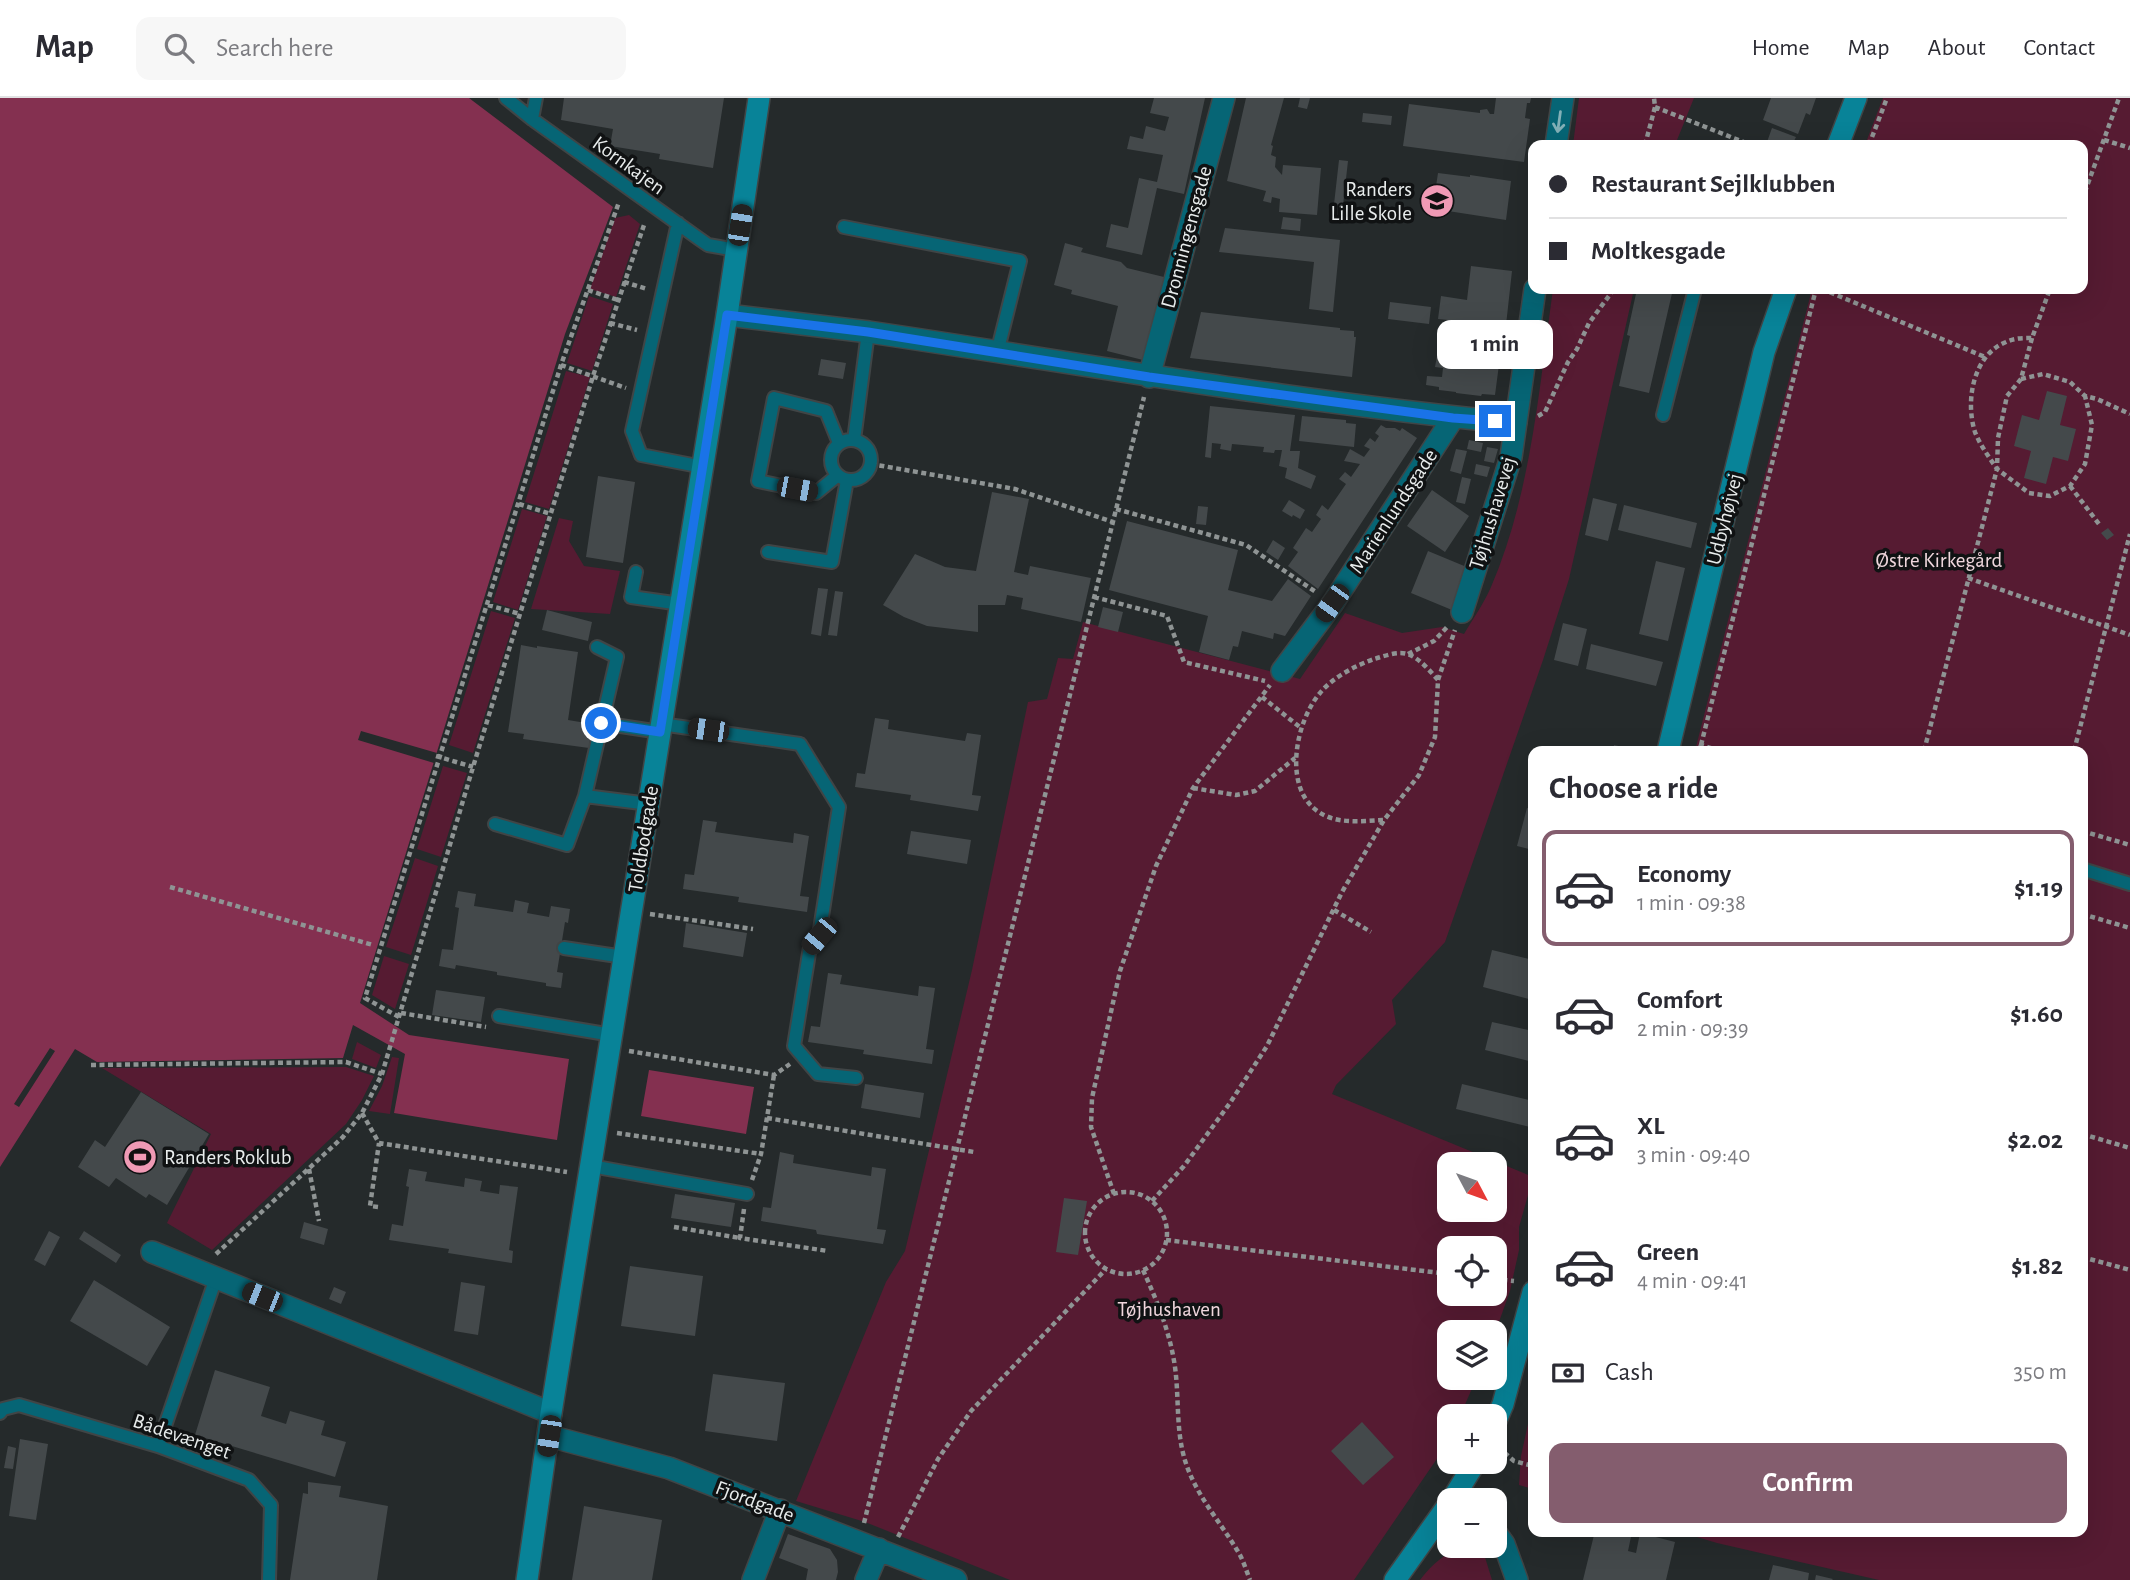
<!DOCTYPE html>
<meta charset="utf-8">
<style>
:root{--surface:#fff;--page:#f7f7f7;--text:#2b2b33;--muted:#7c7c81;--line:#e1e1e2;--accent:#845d6e}
body{margin:0;font-family:"Alegreya Sans",sans-serif;background:var(--page);color:var(--text);height:100vh;display:flex;flex-direction:column;font-size:26px;white-space:nowrap}
*{box-sizing:border-box;margin:0}
p{font-size:23px;color:var(--muted)}
.icon{flex:none;width:38px;height:38px;fill:none;stroke:currentColor;stroke-width:2;stroke-linecap:round;stroke-linejoin:round}
.map{position:relative;flex:1;overflow:hidden}
.details{position:absolute;left:1528px;top:648px;width:560px;height:791px;display:flex;flex-direction:column;background:var(--surface);border-radius:14px;box-shadow:0 7px 28px #0002}
.details>*{flex:none}
.banner{position:absolute;left:1528px;top:42px;width:560px;height:154px;border-radius:14px;box-shadow:0 7px 28px #0002;display:grid;align-content:center;height:154px;padding:0 21px;background:var(--surface)}
.needle{width:46px;rotate:131deg}
.controls{position:absolute;left:1437px;top:1054px;display:grid;gap:14px}
.controls a{display:grid;place-items:center;width:70px;height:70px;border-radius:14px;background:var(--surface);box-shadow:0 7px 28px #0002;font-size:35px}
.end{position:absolute;width:32px;height:32px;margin:-16px;border:9px solid #1a73e8;background:#fff;box-shadow:0 0 0 4px #fff}
.from{border-radius:50%}
.bubble{position:absolute;height:49px;border-radius:14px;background:var(--surface);box-shadow:0 7px 28px #0002;font-size:23px;font-weight:700;line-height:49px;text-align:center}
.car{position:absolute;width:21px;height:42px;margin:-21px -10px;border-radius:9px;box-shadow:0 0 5px 2px #0007;background:linear-gradient(#222 24%,#8ab4d8 0 40%,#222 0 76%,#8ab4d8 0 86%,#222 0)}
.banner b{display:flex;align-items:center;gap:24px;height:66px;font-size:26px}
.banner b+b{border-top:2px solid var(--line)}
.banner i{width:18px;height:18px;background:var(--text)}
ul{padding:0;list-style:none}
li{display:flex;align-items:center;gap:21px;height:116px;margin:0 14px 10px;padding:0 7px;border:4px solid transparent;border-radius:14px}
li div{flex:1}
li b{display:block;font-size:26px}
li em{font-style:normal;font-weight:700}
li.active{border-color:var(--accent)}
li>.icon{width:63px;height:63px;stroke-width:1.5}
h2{padding:0 21px;font-size:32px;line-height:84px}
.pay{display:flex;align-items:center;gap:18px;height:77px;padding:0 21px;font-size:26px}
.pay p{margin-inline-start:auto}
.button{display:flex;gap:14px;margin-top:auto;padding:14px 21px}
.button a{flex:1;height:80px;border-radius:14px;background:var(--accent);color:#fff;font-size:28px;font-weight:700;line-height:80px;text-align:center}
header{display:flex;align-items:center;gap:42px;box-sizing:border-box;height:98px;padding:0 35px;background:var(--surface);border-bottom:2px solid var(--line)}
header strong{font-size:33px}
nav{display:flex;gap:38px;margin-inline-start:auto;font-size:24px}
.search{width:490px;height:63px;background:var(--page);display:flex;align-items:center;gap:18px;box-sizing:border-box;padding:0 24px;border-radius:14px;color:var(--muted);font-size:26px}
.map>svg:first-child{display:block}
.green{fill:#561b32;fill-rule:evenodd}
.water{fill:#843050}
.pier{fill:#252a2b}
.building{fill:#44494b}
.lines{fill:none;stroke-linecap:round;stroke-linejoin:round}
.lane-casing{stroke:#404546;stroke-width:16}
.street-casing{stroke:#404546;stroke-width:24}
.secondary-casing{stroke:#404546;stroke-width:24}
.path{stroke:#8f9494;stroke-width:4.5;stroke-dasharray:5 3.5;stroke-linecap:butt}
.lane{stroke:#066575;stroke-width:12}
.street{stroke:#066575;stroke-width:21}
.secondary{stroke:#088398;stroke-width:21}
.oneway{stroke:#83b0b7}
.route{stroke:#1a73e8;stroke-width:9}
.labels{text-anchor:middle;stroke-width:7;stroke-linejoin:round;paint-order:stroke}
.street-label{font-size:21px;fill:#e9eded;stroke:#101213}
.poi-label{font-size:21px;fill:#e9eded;stroke:#101213;text-anchor:end}
.park-label{font-size:21px;fill:#f0d7dd;stroke:#101213}
</style>
<header>
<strong>Map</strong>
<div class="search"><svg class="icon" aria-label="search" viewBox="0 0 24 24"><circle cx="10" cy="10" r="6"/><path d="M15 15l6 6"/></svg>Search here</div>
<nav><a>Home</a><a>Map</a><a>About</a><a>Contact</a></nav>
</header>
<div class="map">
<svg width="2130" height="1482" viewBox="0 0 2130 1482">
<rect width="100%" height="100%" fill="#252a2b"/>
<path class="green" d="M1579,0H1694L1675,47H1573Z
M1883,0H2130V1482H1879L1717,1445L1677,1433H2082V653H1695L1812,191H2082V47H1865Z
M629,117L640,126L616,199L590,191L615,120Z
M1553,191H1634L1569,481L1543,562L1445,844L1392,902L1396,926L1336,987L1332,996L1533,1079L1519,1129V1152L1510,1193L1495,1235L1449,1234V1279H1477L1460,1318H1449L1447,1346L1354,1482H1010L865,1424L796,1403L886,1184L905,1153L972,872L1028,604L1047,601L1058,560L1073,561L1083,524L1300,581L1345,515L1402,535L1442,529L1464,536C1473,521 1484,505 1491,489C1531,396 1539,291 1553,191ZM1449,1066H1494V1111H1449ZM1449,1150H1494V1195H1449Z
M589,198L613,206L592,273L567,265Z
M566,273L590,279L549,411L525,404Z
M522,411L547,418L518,512L493,504Z
M559,420L573,423L569,443L584,468L620,473L610,516L531,511Z
M491,513L515,520L473,655L449,647Z
M443,668L467,675L441,759L417,751Z
M415,760L438,768L411,857L386,849Z
M384,858L409,866L395,911L372,897Z
M357,944L381,957L376,970L352,961Z
M392,959L399,960L390,1016L369,1013L382,988Z
M346,969L374,978L362,1002L346,1026L212,1152L167,1125L211,1036L102,970Z
M1533,1303V1391L1519,1387L1521,1358Z
M1466,1448L1484,1456L1492,1482H1420C1432,1466 1446,1454 1466,1448Z"/>
<path class="water" d="M0,0H469L613,109L565,236L360,905L409,937L569,961L557,1042L394,1015L405,956L353,927L343,960L97,964L75,951L0,1069Z
M649,972L754,989L746,1036L641,1018Z"/>
<path class="pier" d="M361,633L437,655L434,665L358,642Z
M50,950L55,953L19,1009L14,1006Z"/>
<path class="building" d="M564,0H724L713,70L659,61L660,56L610,48L613,31L561,22Z
M1154,0H1205L1184,96L1157,90L1142,157L1106,149L1111,126L1128,130L1139,80L1157,84L1163,57L1127,51L1130,38L1143,41L1146,28L1165,33L1169,19L1150,15Z
M1246,0H1284L1271,47L1273,48L1271,57L1276,59L1275,69L1282,77L1283,67L1321,70L1317,117L1279,114L1280,101L1272,99L1271,105L1263,103L1266,93L1227,83Z
M1300,0H1310L1307,11L1298,9Z
M1496,0H1531L1530,5H1527L1525,20L1530,21L1524,64L1403,48L1409,6L1480,15V12L1487,11L1490,16H1494Z
M1771,0H1816L1810,17L1806,15L1798,36L1763,22Z
M1363,15L1392,18L1391,27L1362,24Z
M1772,30L1796,39L1792,47H1775L1767,44Z
M1339,62L1348,63L1341,125L1332,124Z
M1438,75L1470,79V77L1511,83L1506,122L1435,111L1437,98H1439V95H1435Z
M1283,119L1301,121L1300,133L1281,131Z
M1225,130L1340,142L1333,214L1309,211L1314,164L1219,154Z
M1065,145L1083,150L1081,154L1121,164L1127,170L1164,179L1143,262L1107,253L1118,208L1071,196L1072,192L1054,187Z
M1471,168L1512,173L1506,227H1502L1500,244L1471,241L1469,255L1500,259L1495,297L1482,296L1481,298L1456,295V294L1439,292V289L1426,287L1427,278L1442,279L1443,270L1435,269L1437,258L1445,259L1449,225L1469,227V224L1438,221L1441,198L1467,202Z
M1637,191H1673L1649,295L1619,288L1630,238L1627,237Z
M1390,204L1431,209L1429,226L1388,221Z
M1201,214L1340,230V232L1354,233V239H1356L1352,279L1190,260Z
M821,261L846,265L843,281L818,277Z
M2047,293L2067,298L2060,327L2076,331L2068,363L2053,359L2046,386L2024,380L2031,353L2014,348L2022,317L2039,322Z
M1210,308L1295,317L1290,353H1300L1298,370L1316,378L1311,391L1285,380L1287,370L1279,368L1282,352H1275L1274,355L1263,354L1264,349L1232,346L1231,353L1220,351L1221,346L1212,345L1211,360L1205,359Z
M1302,318L1346,322V325L1356,326L1354,349L1299,343Z
M1381,327L1386,330H1395L1400,333L1402,330L1417,340L1318,491L1288,468L1298,454L1293,450L1306,430L1312,434L1321,421L1316,417L1322,407L1328,412L1346,386L1339,381L1345,374L1351,379L1360,366L1344,363L1350,351L1364,359L1370,351L1364,348L1370,340L1375,344L1379,338L1375,335Z
M1469,342L1483,345L1481,354L1467,351Z
M1487,349L1498,351L1494,365L1484,363Z
M1456,351L1467,353L1461,376L1450,373Z
M1476,366L1490,369L1487,379L1474,376Z
M598,378L635,384L623,465L586,459Z
M1462,379L1471,381L1465,406L1456,404Z
M1432,392L1469,418L1445,454L1407,428Z
M992,394L1029,401L1014,474L1028,477L1030,468L1091,480L1081,524L1021,511L1023,500L1007,497L1005,507H978V534L927,528L904,519L883,507L915,456L945,469L976,473Z
M1593,400L1617,406L1608,443L1585,437Z
M1289,402L1305,412L1300,421L1293,417L1292,419L1282,413Z
M1624,407L1697,425L1691,450L1618,432Z
M1198,408L1208,409L1206,427L1196,426Z
M1127,423L1238,452L1228,492L1272,503L1288,481L1311,498L1285,538L1274,535L1273,541L1242,533L1238,549L1233,548L1229,562L1199,554L1208,518L1109,492Z
M2108,430L2114,437L2107,442L2101,435Z
M1273,442L1285,450L1278,462L1266,454Z
M1428,453L1469,470L1452,512L1411,495Z
M1656,463L1685,470L1668,543L1639,536Z
M818,490L828,491L821,538L811,536Z
M835,493L843,494L837,538L828,537Z
M1103,509L1123,514L1118,534L1098,529Z
M547,512L592,524L588,543L542,532Z
M1563,525L1587,531L1578,568L1554,562Z
M1591,546L1663,564L1656,588L1586,571Z
M521,547L537,550V548L578,554L568,622L592,626L589,650L523,641L524,636L508,634Z
M875,620L889,622L888,631L965,643L967,635L981,637L972,697L981,698L978,713L910,702L911,697L855,689L857,675L865,676Z
M1614,647L1636,652V653H1613Z
M1527,710L1533,712V752L1517,748Z
M703,722L717,724L715,734L793,745L794,735L809,738L800,798L809,799L807,814L738,804L739,799L683,791L685,776L694,777Z
M911,733L971,742L967,766L907,756Z
M458,793L476,796L474,808L513,814L515,802L529,805L527,815L549,819L551,808L570,811L568,825L565,824L557,874L563,875L561,890L546,888V885L497,877V874L456,867L455,871L439,868L442,851L453,852L459,810L455,809Z
M686,825L747,835L743,859L683,849Z
M1492,852L1533,862V902L1483,889Z
M828,875L842,877L840,886L918,898L919,888L935,890L926,951L934,952L932,966L863,956L864,952L808,944L811,928L820,929Z
M436,892L485,899L481,924L432,917Z
M1492,924L1533,933V947L1529,963L1485,952Z
M865,986L924,995L920,1020L861,1010Z
M1462,986L1533,1003V1017L1530,1029L1456,1011Z
M141,994L209,1036L167,1107L149,1096L146,1100L116,1080L109,1089L78,1069L95,1042L105,1049Z
M780,1054L794,1057L793,1065L871,1078L872,1069L886,1071L877,1131L886,1132L883,1146L817,1136L816,1132L761,1123L763,1109L771,1110Z
M409,1071L427,1074L425,1083L464,1089L465,1080L482,1083L480,1093L499,1096L500,1087L518,1089L509,1152L513,1153L512,1165L448,1155L449,1151L389,1142L392,1126L403,1128L409,1089L406,1088Z
M675,1096L735,1105L731,1129L671,1120Z
M1064,1100L1087,1103L1078,1157L1056,1154Z
M304,1124L328,1131L324,1147L300,1140Z
M49,1133L60,1139L45,1168L34,1162Z
M84,1133L121,1157L116,1165L79,1141Z
M630,1168L703,1178L695,1238L621,1228Z
M94,1182L170,1229L147,1268L70,1223Z
M461,1184L485,1188L478,1237L454,1233Z
M334,1189L346,1194L341,1206L329,1201Z
M215,1272L270,1289L261,1318L286,1326L290,1313L325,1323L321,1337L346,1344L335,1379L195,1337Z
M713,1276L785,1285L777,1343L705,1333Z
M1362,1324L1394,1359L1363,1387L1331,1353Z
M20,1341L48,1346L36,1422L9,1418Z
M8,1348L16,1350L13,1371L4,1370Z
M308,1384L341,1388L339,1399L388,1408L377,1482H290L303,1395L308,1396Z
M584,1408L662,1422L652,1482H572Z
M1595,1433L1632,1434L1628,1453L1636,1455L1640,1435L1675,1444L1666,1482H1583Z
M788,1436L830,1451L837,1462L838,1474L836,1482H806L808,1471L779,1460Z
M1773,1467L1809,1475L1808,1482H1769Z
M1816,1477L1833,1481L1832,1482H1815Z"/>
<g class="lines">
<g class="lane-casing">
<path id="lane" d="M506,0L532,21L698,140L708,147L736,152
M532,21L536,0
M678,125L632,333L641,357L703,369
M844,129L1020,163L997,255
M1663,317L1695,191
M831 362a20 20 0 1 1 40 0a20 20 0 1 1-40 0Z
M854,342L868,234
M838,377L816,395L758,383L774,300L826,313L839,345
M768,454L832,464L847,382
M636,474L631,499L681,506
M601,625L660,634
M661,626L800,646L839,709L819,838L810,849L794,948L818,976L856,980
M585,698L649,706
M495,726L567,747L585,698L617,559L597,549
M2082,771L2130,786
M564,850L624,859
M499,918L612,937
M591,1068L747,1096
M0,1315L3,1311L19,1307L158,1348L249,1382L271,1407L269,1482
M158,1348L216,1180"/>
</g>
<g class="street-casing">
<path id="street" d="M1556,47L1563,0
M727,217C774,223 822,228 869,234C1085,266 1299,305 1516,325
M1149,279L1224,0
M1462,514L1511,359L1535,191
M1282,573L1333,505L1453,320
M152,1154L551,1315
M549,1338L669,1370L956,1482
M1494,1432L1504,1446L1517,1482
M753,1482L780,1412
M866,1482L879,1451"/>
</g>
<g class="secondary-casing">
<path id="secondary" d="M1838,47L1856,0
M1668,653L1764,254L1786,191
M1494,1327L1503,1306L1533,1194
M1452,1402L1476,1363
M527,1482L551,1315L727,217L759,0
M1395,1482L1449,1406"/>
</g>
<path class="path" d="M1655,9L1751,47
M2104,42L2130,50
M1645,47L1655,9L1654,0
M1869,47L1887,0
M2082,102L2119,0
M624,184L647,191
M1822,191L1985,259
M588,192L618,202
M610,225L637,232
M2032,240L2021,281L2043,276L2070,284L2085,298L2097,301L2130,316
M561,267L626,290
M2021,281L2007,298L1998,340L1997,371L2029,395L2050,398L2070,388L2085,366L2092,327L2085,298
M1538,318L1545,314L1568,264L1577,251L1589,225L1614,191
M871,366L1015,391L1113,424
M2070,388L2099,426
M519,406L551,416
M1116,411L1246,447L1316,494
M1968,480L2130,537
M1094,499L1167,518L1184,564L1265,583
M488,507L520,516
M1408,556L1434,543L1449,527
M1262,599L1301,630
M1699,646L1719,653
M1701,647L1816,191
M1924,653L1997,371C1989,359 1980,347 1975,334C1965,303 1973,257 2006,244C2014,240 2023,240 2032,240L2050,191
M2074,653L2130,436
M436,658L473,669
M1193,690L1236,697L1255,693L1295,660
M1383,722C1361,723 1335,727 1316,712C1283,687 1296,623 1320,595C1333,579 1355,568 1374,561C1385,558 1399,552 1410,557C1421,562 1430,573 1438,582
M2082,733L2130,747
M170,789L373,847
M1334,812L1371,834
M650,816L753,831
M2082,816L2130,830
M401,915L486,929
M399,919L365,900L561,267L619,104
M629,953L774,977L790,966
M91,967L346,964L382,976
M362,1015L379,1045L567,1074
M767,1020L974,1054
M617,1035L761,1056
M2082,1036L2130,1050
M309,1071L319,1123
M752,1082L761,1056L774,977
M1085 1135a41 41 0 1 1 82 0a41 41 0 1 1-82 0Z
M1114,1096L1091,1029L1092,1000L1120,873L1156,768L1193,690L1270,587
M1152,1103L1184,1068L1230,1005L1267,948L1342,794L1384,722L1419,677L1435,639L1438,582L1455,532
M378,1109L370,1108L379,1045
M744,1111L740,1140L828,1153
M674,1129L740,1140
M1166,1142L1449,1176
M216,1156L343,1039L362,1015L382,976L473,669L593,278L645,124
M2082,1159L2130,1172
M1143,1172C1157,1203 1170,1234 1175,1269C1179,1298 1176,1330 1184,1359C1194,1395 1219,1422 1237,1452C1243,1461 1246,1472 1250,1482
M1494,1181L1514,1183
M1498,1349L1514,1363L1533,1368
M864,1425L1144,299
M898,1439L938,1361L971,1313L1106,1171"/>
<use href="#lane" class="lane"/>
<use href="#street" class="street"/>
<use href="#secondary" class="secondary"/>
</g>
<defs><path id="oneway-shaft" d="M-6 0H5M1.5-3L5.5 0L1.5 3" fill="none" stroke-width="1.6" stroke-linecap="round" stroke-linejoin="round" transform="scale(1.75)"/></defs>
<use class="oneway" href="#oneway-shaft" transform="translate(1559 24) rotate(98)"/>
<g class="lines">
<path class="route" d="M601,625L660,634L727,217L868,234L1149,279L1453,320L1495,323"/>
</g>
<defs>
<g id="school-disc" transform="scale(1.75)"><circle r="9.5" fill="#f09ab5" stroke="#101213"/><path d="M0-5L7-2L0 1L-7-2ZM-4 1L0 2.5L4 1V4Q0 6-4 4Z" fill="#111"/></g>
<g id="stadium-disc" transform="scale(1.75)"><circle r="9.5" fill="#f09ab5" stroke="#101213"/><path d="M0-5a6.5 5 0 1 0 0 10a6.5 5 0 1 0 0-10ZM-3.5-1.8h7v3.6h-7Z" fill="#111"/></g>
</defs>
<g fill-rule="evenodd">
<use href="#school-disc" x="1437" y="103"/>
<use href="#stadium-disc" x="140" y="1059"/>
</g>
<g class="labels">
<g class="street-label">
<text transform="translate(629 67) rotate(36)" y="7">Kornkajen</text>
<text transform="translate(1186 139) rotate(-75)" y="7">Dronningensgade</text>
<text transform="translate(1393 413) rotate(-57)" y="7">Marienlundsgade</text>
<text transform="translate(1492 415) rotate(-73)" y="7">Tøjhushavevej</text>
<text transform="translate(1724 421) rotate(-76)" y="7">Udbyhøjvej</text>
<text transform="translate(643 741) rotate(-81)" y="7">Toldbodgade</text>
<text transform="translate(182 1338) rotate(19)" y="7">Bådevænget</text>
<text transform="translate(755 1403) rotate(21)" y="7">Fjordgade</text>
</g>
<g class="poi-label">
<text x="1412" y="98">Randers<tspan x="1412" dy="24">Lille Skole</tspan></text>
<text x="164" y="1066" text-anchor="start">Randers Roklub</text>
</g>
<g class="park-label">
<text x="1939" y="469">Østre Kirkegård</text>
<text x="1169" y="1218">Tøjhushaven</text>
</g>
</g>
</svg>
<div class="controls">
<a><svg class="needle" viewBox="-14 -14 28 28"><path d="M0-13l5 13h-10z" fill="#e53935"/><path d="M0 13l5-13h-10z" fill="#7c7c81"/></svg></a>
<a><svg class="icon" aria-label="locate" viewBox="0 0 24 24"><circle cx="12" cy="12" r="6"/><path d="M12 2v4M12 18v4M2 12h4M18 12h4"/></svg></a>
<a><svg class="icon" aria-label="layers" viewBox="0 0 24 24"><path d="M12 4l9 5-9 5-9-5zM3 14l9 5 9-5"/></svg></a>
<a>+</a>
<a>−</a>
</div>
<i class="end from" style="left:601px;top:625px"></i>
<i class="end" style="left:1495px;top:323px"></i>
<div class="bubble" style="left:1437px;top:222px;width:116px">1 min</div>
<i class="car" style="left:740px;top:127px;rotate:9deg"></i>
<i class="car" style="left:797px;top:391px;rotate:101deg"></i>
<i class="car" style="left:1332px;top:505px;rotate:216deg"></i>
<i class="car" style="left:708px;top:632px;rotate:278deg"></i>
<i class="car" style="left:819px;top:838px;rotate:220deg"></i>
<i class="car" style="left:262px;top:1199px;rotate:292deg"></i>
<i class="car" style="left:549px;top:1338px;rotate:189deg"></i>
<div class="banner">
<b><i class="from"></i>Restaurant Sejlklubben</b>
<b><i></i>Moltkesgade</b>
</div>
<section class="details">
<h2>Choose a ride</h2>
<ul>
<li class="active"><svg class="icon" aria-label="car" viewBox="0 0 24 24"><path d="M5 17H2v-5l4-1 3-4h7l3 4 3 1v5h-3M9 17h6M6 11h13"/><circle cx="7" cy="17" r="2"/><circle cx="17" cy="17" r="2"/></svg><div><b>Economy</b><p>1 min · 09:38</p></div><em>$1.19</em></li>
<li><svg class="icon" aria-label="car" viewBox="0 0 24 24"><path d="M5 17H2v-5l4-1 3-4h7l3 4 3 1v5h-3M9 17h6M6 11h13"/><circle cx="7" cy="17" r="2"/><circle cx="17" cy="17" r="2"/></svg><div><b>Comfort</b><p>2 min · 09:39</p></div><em>$1.60</em></li>
<li><svg class="icon" aria-label="car" viewBox="0 0 24 24"><path d="M5 17H2v-5l4-1 3-4h7l3 4 3 1v5h-3M9 17h6M6 11h13"/><circle cx="7" cy="17" r="2"/><circle cx="17" cy="17" r="2"/></svg><div><b>XL</b><p>3 min · 09:40</p></div><em>$2.02</em></li>
<li><svg class="icon" aria-label="car" viewBox="0 0 24 24"><path d="M5 17H2v-5l4-1 3-4h7l3 4 3 1v5h-3M9 17h6M6 11h13"/><circle cx="7" cy="17" r="2"/><circle cx="17" cy="17" r="2"/></svg><div><b>Green</b><p>4 min · 09:41</p></div><em>$1.82</em></li>
</ul>
<div class="pay"><svg class="icon" aria-label="cash" viewBox="0 0 24 24"><path d="M3 7h18v10H3z"/><circle cx="12" cy="12" r="2"/></svg>Cash<p>350 m</p></div>
<div class="button"><a>Confirm</a></div>
</section>
</div>
